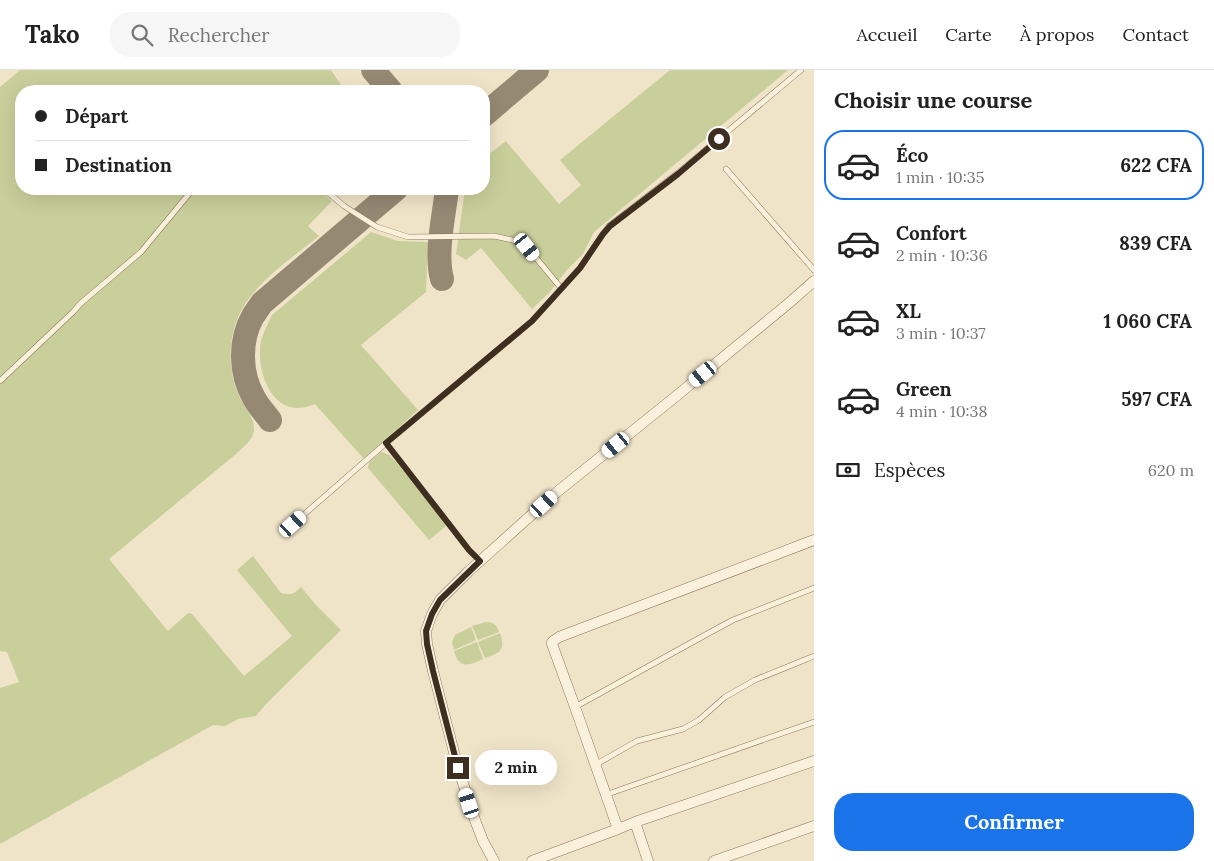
<!DOCTYPE html>
<html lang="fr">
<meta charset="utf-8">
<style>
:root{--surface:#fff;--page:#f6f6f6;--text:#222;--muted:#767676;--line:#e0e0e0;--accent:#1a73e8}
body{margin:0;font-family:Lora,serif;background:var(--page);color:var(--text);height:100vh;display:flex;flex-direction:column;font-size:19px;white-space:nowrap}
*{box-sizing:border-box;margin:0}
p{font-size:16px;color:var(--muted)}
.icon{flex:none;width:28px;height:28px;fill:none;stroke:currentColor;stroke-width:2;stroke-linecap:round;stroke-linejoin:round}
.map{position:relative;flex:1;overflow:hidden}
.side{display:flex;flex-direction:column;background:var(--surface);width:400px}
.side>*{flex:none}
.banner{position:absolute;left:15px;top:15px;width:475px;height:110px;border-radius:20px;box-shadow:0 5px 20px #0002;display:grid;align-content:center;height:110px;padding:0 20px;background:var(--surface)}
.end{position:absolute;width:22px;height:22px;margin:-11px;border:6px solid #3d2e20;background:#fff;box-shadow:0 0 0 2px #fff}
.from{border-radius:50%}
.bubble{position:absolute;height:35px;border-radius:18px;background:var(--surface);box-shadow:0 5px 20px #0002;font-size:16px;font-weight:800;line-height:35px;text-align:center}
.car{position:absolute;width:15px;height:30px;margin:-15px -8px;border-radius:6px;box-shadow:0 0 4px 1px #0007;background:linear-gradient(#fff 24%,#345 0 40%,#fff 0 76%,#345 0 86%,#fff 0)}
.banner b{display:flex;align-items:center;gap:18px;height:48px;font-size:19px}
.banner b+b{border-top:1px solid var(--line)}
.banner i{width:12px;height:12px;background:var(--text)}
ul{padding:0;list-style:none}
li{display:flex;align-items:center;gap:15px;height:70px;margin:0 10px 8px;padding:0 10px;border:2px solid transparent;border-radius:20px}
li div{flex:1}
li b{display:block;font-size:19px}
li em{font-style:normal;font-weight:800}
li.current{border-color:var(--accent)}
li>.icon{width:45px;height:45px;stroke-width:1.5}
h2{padding:0 20px;font-size:22px;line-height:60px}
.pay{display:flex;align-items:center;gap:12px;height:55px;padding:0 20px;font-size:19px}
.pay p{margin-inline-start:auto}
.primary-button{display:flex;gap:10px;margin-top:auto;padding:10px 20px}
.primary-button a{flex:1;height:58px;border-radius:20px;background:var(--accent);color:#fff;font-size:20px;font-weight:800;line-height:58px;text-align:center}
header{display:flex;align-items:center;gap:30px;box-sizing:border-box;height:70px;padding:0 25px;background:var(--surface);border-bottom:1px solid var(--line)}
header strong{font-size:24px}
nav{display:flex;gap:28px;margin-inline-start:auto;font-size:18px}
.search{width:350px;height:45px;background:var(--page);display:flex;align-items:center;gap:12px;box-sizing:border-box;padding:0 18px;border-radius:20px;color:var(--muted);font-size:19px}
main{display:flex;flex:1;min-height:0}
.map>svg:first-child{display:block}
.green{fill:#c9cf9b}
.lines{fill:none;stroke-linecap:round;stroke-linejoin:round}
.taxiway{stroke:#968974;stroke-width:24}
.lane-casing{stroke:#8d765c;stroke-width:6}
.street-casing{stroke:#8d765c;stroke-width:11}
.lane{stroke:#faf1dc;stroke-width:5}
.street{stroke:#faf1dc;stroke-width:10}
.route{stroke:#3d2e20;stroke-width:6}
</style>
<header>
<strong>Tako</strong>
<div class="search"><svg class="icon" aria-label="search" viewBox="0 0 24 24"><circle cx="10" cy="10" r="6"/><path d="M15 15l6 6"/></svg>Rechercher</div>
<nav><a>Accueil</a><a>Carte</a><a>À propos</a><a>Contact</a></nav>
</header>
<main>
<div class="map">
<svg width="814" height="791" viewBox="0 0 814 791">
<rect width="100%" height="100%" fill="#f0e4c8"/>
<path class="green" d="M20,0H331L345,21H21V119H318L332,131L308,156L319,166C293,187 253,214 239,245C227,272 228,304 241,330C246,339 255,349 254,361C253,370 242,378 236,384L109,489L168,561L188,543L192,544L244,606L292,566L237,500L253,486L281,523C292,525 293,525 301,517L316,535L341,560L266,634L256,646L238,649L225,656L213,655L0,774V618L19,612L7,582L0,581V17Z
M670,0H788L594,162L583,184L567,200L549,223L532,239L481,178L466,190L456,184L465,119H484V88L506,71L559,134L581,115L560,90Z
M371,162L398,171L428,172L426,222L361,275L418,340L364,389L315,334C277,351 258,310 260,278C261,266 267,256 272,245Z
M381,382L390,385L433,436L446,456L429,470L368,398L369,392Z
M486,552C493,552 497,555 499,562L478,570L472,556Z
M471,557L476,570L454,580L452,572L455,565Z
M500,563C506,581 500,583 485,588L478,572Z
M477,572L483,589C470,595 459,600 454,581Z"/>
<g class="lines">
<path class="taxiway" d="M373,0L391,21
M484,45L537,0
M442,209C435,183 444,146 447,119
M270,350C265,343 258,336 254,328C240,304 239,271 253,246C256,242 259,237 262,233L396,119"/>
<g class="lane-casing">
<path id="lane" d="M726,99L814,200
M324,119L344,136L377,157L408,167L494,166L517,171L527,177L561,218
M0,311L73,242L81,233L141,182L193,119
M386,373L469,480L480,491
M293,454L386,373L532,251L580,198L603,164L609,156L678,103L801,0
M575,637L707,564L733,550L814,518
M595,695L637,671L683,659L699,650L725,627L755,610L814,586
M605,725L814,652"/>
</g>
<g class="street-casing">
<path id="street" d="M635,752L648,791
M618,759L575,637L552,574V572L559,567L814,470
M494,791L483,771L475,750L458,698L433,601L427,574L426,561L432,544L440,530L469,501L557,422L675,327L789,233L814,211
M532,791L618,759L635,752L814,691
M714,791L814,756"/>
</g>
<use href="#lane" class="lane"/>
<use href="#street" class="street"/>
</g>
<g class="lines">
<path class="route" d="M458,698L433,601L427,574L426,561L432,544L440,530L480,491L469,480L386,373L532,251L580,198L603,164L610,156L678,104L719,69"/>
</g>
</svg>
<i class="end from" style="left:719px;top:69px"></i>
<i class="end" style="left:458px;top:698px"></i>
<div class="bubble" style="left:475px;top:680px;width:82px">2 min</div>
<i class="car" style="left:527px;top:177px;rotate:141deg"></i>
<i class="car" style="left:703px;top:304px;rotate:231deg"></i>
<i class="car" style="left:616px;top:375px;rotate:231deg"></i>
<i class="car" style="left:544px;top:434px;rotate:48deg"></i>
<i class="car" style="left:293px;top:454px;rotate:48deg"></i>
<i class="car" style="left:469px;top:733px;rotate:342deg"></i>
<div class="banner">
<b><i class="from"></i>Départ</b>
<b><i></i>Destination</b>
</div>
</div>
<section class="side">
<h2>Choisir une course</h2>
<ul>
<li class="current"><svg class="icon" aria-label="car" viewBox="0 0 24 24"><path d="M5 17H2v-5l4-1 3-4h7l3 4 3 1v5h-3M9 17h6M6 11h13"/><circle cx="7" cy="17" r="2"/><circle cx="17" cy="17" r="2"/></svg><div><b>Éco</b><p>1 min · 10:35</p></div><em>622 CFA</em></li>
<li><svg class="icon" aria-label="car" viewBox="0 0 24 24"><path d="M5 17H2v-5l4-1 3-4h7l3 4 3 1v5h-3M9 17h6M6 11h13"/><circle cx="7" cy="17" r="2"/><circle cx="17" cy="17" r="2"/></svg><div><b>Confort</b><p>2 min · 10:36</p></div><em>839 CFA</em></li>
<li><svg class="icon" aria-label="car" viewBox="0 0 24 24"><path d="M5 17H2v-5l4-1 3-4h7l3 4 3 1v5h-3M9 17h6M6 11h13"/><circle cx="7" cy="17" r="2"/><circle cx="17" cy="17" r="2"/></svg><div><b>XL</b><p>3 min · 10:37</p></div><em>1 060 CFA</em></li>
<li><svg class="icon" aria-label="car" viewBox="0 0 24 24"><path d="M5 17H2v-5l4-1 3-4h7l3 4 3 1v5h-3M9 17h6M6 11h13"/><circle cx="7" cy="17" r="2"/><circle cx="17" cy="17" r="2"/></svg><div><b>Green</b><p>4 min · 10:38</p></div><em>597 CFA</em></li>
</ul>
<div class="pay"><svg class="icon" aria-label="cash" viewBox="0 0 24 24"><path d="M3 7h18v10H3z"/><circle cx="12" cy="12" r="2"/></svg>Espèces<p>620 m</p></div>
<div class="primary-button"><a>Confirmer</a></div>
</section>
</main>
